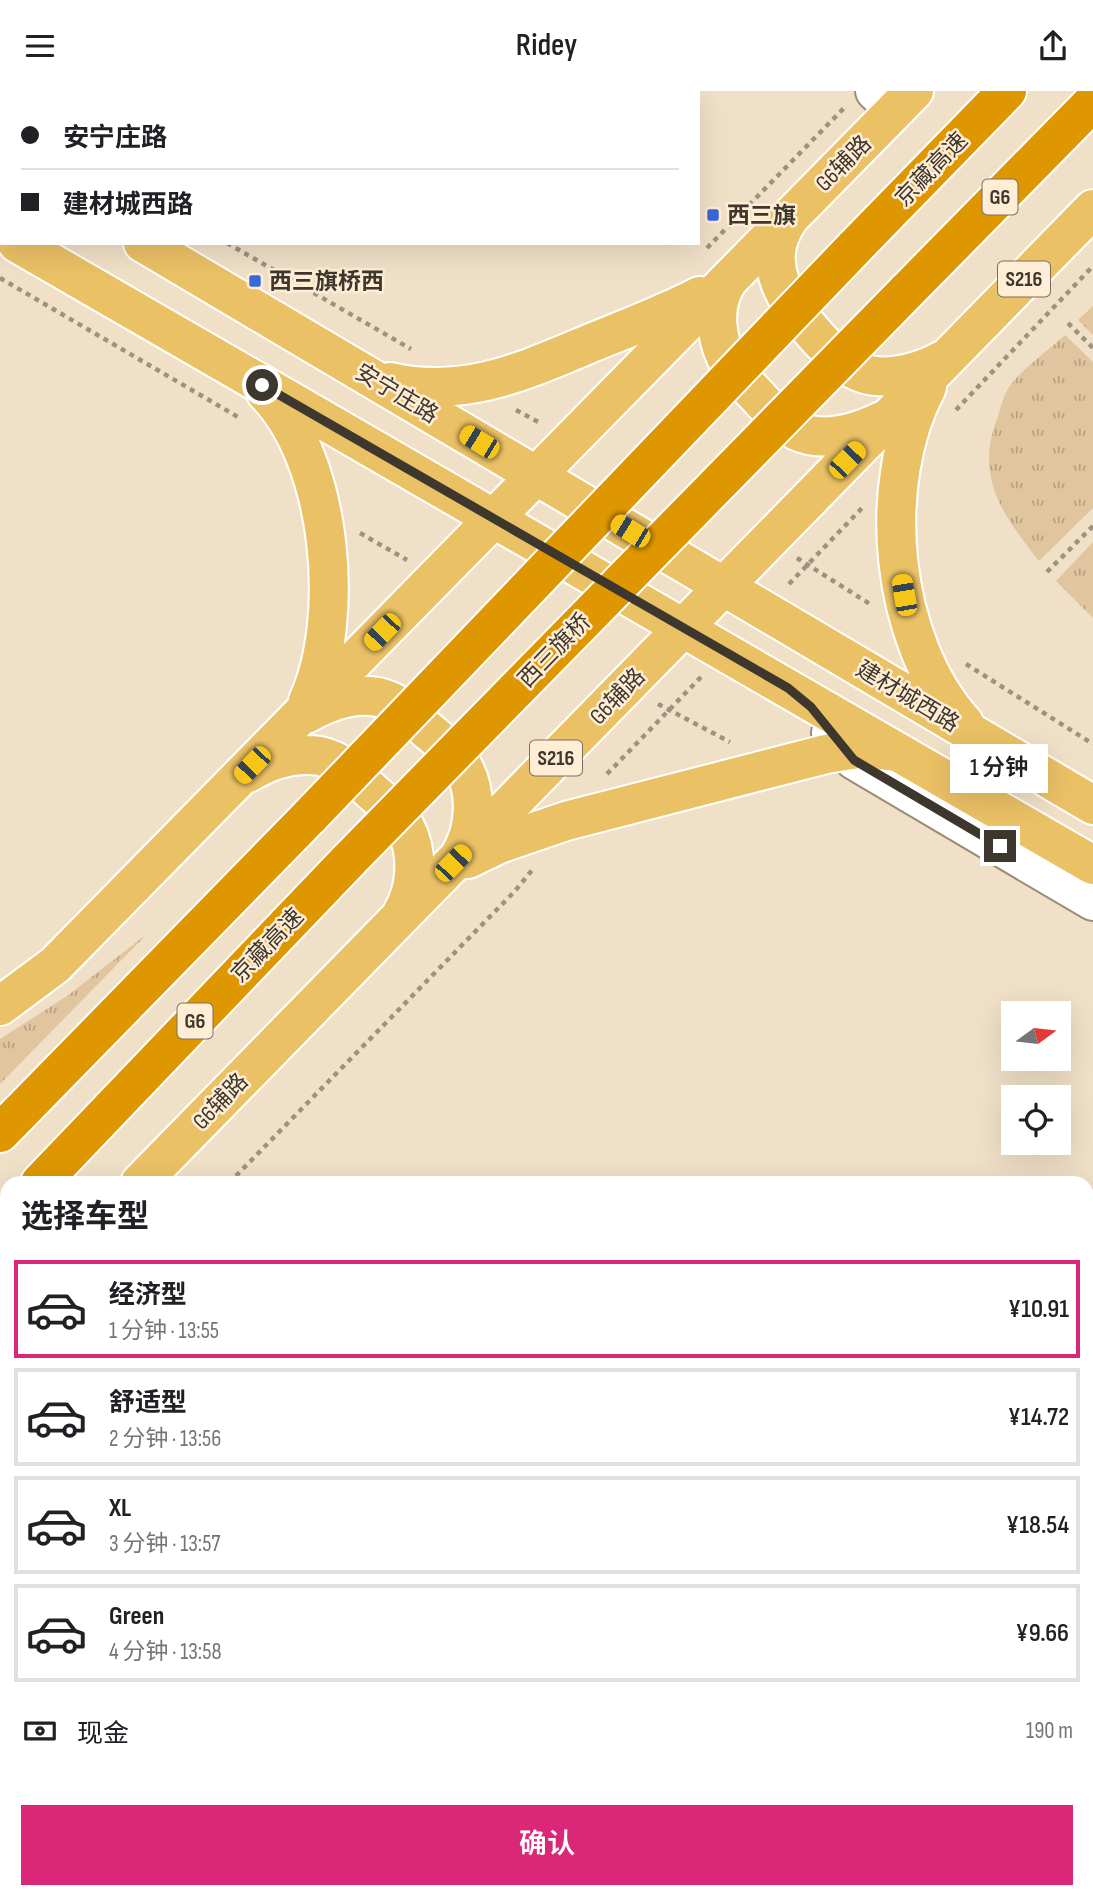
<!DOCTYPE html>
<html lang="zh">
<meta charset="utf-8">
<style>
:root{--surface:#fff;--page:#f6f6f6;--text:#202124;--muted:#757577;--line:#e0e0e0;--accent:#db2777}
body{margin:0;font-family:"Sofia Sans Condensed","Noto Sans SC",sans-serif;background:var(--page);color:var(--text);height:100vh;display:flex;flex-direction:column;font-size:26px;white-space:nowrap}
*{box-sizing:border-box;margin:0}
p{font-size:23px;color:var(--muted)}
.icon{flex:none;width:38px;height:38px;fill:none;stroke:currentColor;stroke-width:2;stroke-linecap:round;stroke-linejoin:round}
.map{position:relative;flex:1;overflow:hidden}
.details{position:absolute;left:0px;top:1085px;width:1094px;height:723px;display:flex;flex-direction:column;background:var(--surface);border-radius:21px 21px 0 0;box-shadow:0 7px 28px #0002}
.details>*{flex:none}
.hud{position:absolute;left:0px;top:0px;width:700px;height:154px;box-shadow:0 7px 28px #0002;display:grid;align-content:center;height:154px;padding:0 21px;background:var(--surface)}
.needle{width:46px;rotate:75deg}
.buttons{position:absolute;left:1001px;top:910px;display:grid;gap:14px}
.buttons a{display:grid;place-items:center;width:70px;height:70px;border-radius:0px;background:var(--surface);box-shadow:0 7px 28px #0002;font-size:35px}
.end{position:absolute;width:32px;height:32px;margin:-16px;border:9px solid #3e372e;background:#fff;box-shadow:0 0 0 4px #fff}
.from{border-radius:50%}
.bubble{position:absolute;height:49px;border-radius:0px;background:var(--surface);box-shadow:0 7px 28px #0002;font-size:23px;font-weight:600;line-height:49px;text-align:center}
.car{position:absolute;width:21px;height:42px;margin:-21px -10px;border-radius:9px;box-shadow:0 0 5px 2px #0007;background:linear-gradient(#f5c518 24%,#345 0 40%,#f5c518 0 76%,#345 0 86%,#f5c518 0)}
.hud b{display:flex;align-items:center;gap:24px;height:66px;font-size:26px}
.hud b+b{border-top:2px solid var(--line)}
.hud i{width:18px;height:18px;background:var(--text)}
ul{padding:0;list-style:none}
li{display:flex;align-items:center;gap:21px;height:98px;margin:0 14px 10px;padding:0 7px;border:4px solid var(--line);border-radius:0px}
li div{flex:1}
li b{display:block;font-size:26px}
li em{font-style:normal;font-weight:600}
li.on{border-color:var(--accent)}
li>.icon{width:63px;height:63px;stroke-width:1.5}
h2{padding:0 21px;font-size:32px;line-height:84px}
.pay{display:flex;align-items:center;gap:18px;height:77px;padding:0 21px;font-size:26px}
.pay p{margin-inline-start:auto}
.action{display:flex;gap:14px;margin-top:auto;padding:14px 21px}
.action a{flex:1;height:80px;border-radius:0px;background:var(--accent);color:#fff;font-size:28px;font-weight:600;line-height:80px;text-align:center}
header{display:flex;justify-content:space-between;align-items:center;height:91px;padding:0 21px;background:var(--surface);font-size:32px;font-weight:600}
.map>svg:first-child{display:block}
.grass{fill:url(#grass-tufts)}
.building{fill:url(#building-hatch);stroke:#978771;stroke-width:2}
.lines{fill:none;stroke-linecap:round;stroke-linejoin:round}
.minor-casing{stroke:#9c8c76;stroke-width:42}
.major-casing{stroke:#fff;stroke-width:42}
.highway-casing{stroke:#fff;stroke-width:42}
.path{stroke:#9e9180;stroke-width:4.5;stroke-dasharray:5 5;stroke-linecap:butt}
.minor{stroke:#fff;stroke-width:38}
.major{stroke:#ebc166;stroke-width:38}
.highway{stroke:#de9700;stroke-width:38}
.highway-bridge-casing{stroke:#fff;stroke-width:42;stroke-linecap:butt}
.highway-bridge{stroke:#de9700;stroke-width:38}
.route{stroke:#3e372e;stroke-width:9}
.poi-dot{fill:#3a68d8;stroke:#ffedd5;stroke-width:2.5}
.labels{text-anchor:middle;stroke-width:5;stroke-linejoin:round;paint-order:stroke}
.shield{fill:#ffedd5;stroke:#786e60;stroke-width:2}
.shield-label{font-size:21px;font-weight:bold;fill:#3e372e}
.street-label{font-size:23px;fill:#3e372e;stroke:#ffedd5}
.poi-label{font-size:23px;font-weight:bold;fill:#3e372e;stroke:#ffedd5;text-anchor:start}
</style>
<header><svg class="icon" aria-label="menu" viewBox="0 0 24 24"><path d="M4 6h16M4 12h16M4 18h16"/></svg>Ridey<svg class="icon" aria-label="share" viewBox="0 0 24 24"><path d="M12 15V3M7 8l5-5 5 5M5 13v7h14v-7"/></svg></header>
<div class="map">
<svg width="1093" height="1807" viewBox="0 0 1093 1807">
<defs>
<pattern id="grass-tufts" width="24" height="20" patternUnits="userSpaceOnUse" patternTransform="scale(1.75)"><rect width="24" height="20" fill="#e1c59e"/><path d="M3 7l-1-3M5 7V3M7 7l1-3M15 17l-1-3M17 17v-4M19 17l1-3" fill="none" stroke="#b8a181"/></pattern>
<pattern id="building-hatch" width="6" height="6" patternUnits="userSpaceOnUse" patternTransform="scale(1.75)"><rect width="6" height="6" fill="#c2b19a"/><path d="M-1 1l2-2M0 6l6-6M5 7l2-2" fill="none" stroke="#9f917e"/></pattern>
</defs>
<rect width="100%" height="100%" fill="#f1e0c8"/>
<path class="grass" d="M1093,215V244L1078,229Z
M1065,244L1093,271V417L1039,470C1002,423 974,386 998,325C1001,315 1004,303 1010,295C1020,280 1051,257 1065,244Z
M1093,451V527L1056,490Z
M147,843L0,993V948L67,905Z"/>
<path class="building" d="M0,1633L7,1639V1738L0,1731Z
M72,1801H175L181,1807H79Z"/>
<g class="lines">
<g class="minor-casing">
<path id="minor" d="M875,0L895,19
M831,642L854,669L1093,810
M0,1315L7,1322"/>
</g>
<g class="major-casing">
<path id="major" d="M0,67L2,68
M789,128C757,172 788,214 818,247C832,262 845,277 865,283C890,290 921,281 943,269
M17,152L1093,774
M143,152L1093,714
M728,190C710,216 716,256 735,281C743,291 753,300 761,309C775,324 788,340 809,344C833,349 861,340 882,330
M390,291C465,308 524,280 591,252C628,237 665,223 700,205
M927,296C875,394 890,550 964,632
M266,302C332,369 346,527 308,610
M306,623C327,611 353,601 378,606C399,611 411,623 426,638C439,649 455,661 463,676C478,702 475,739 460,764
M248,682C269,669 295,661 320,665C341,670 354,683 368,697C381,709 397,721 405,736C419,762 417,798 401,824
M468,768L499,753L566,730L826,663L864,657L895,661
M0,915L55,874L914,0
M140,1092L1093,118
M0,1235L7,1228"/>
</g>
<g class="highway-casing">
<path id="highway" d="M854,157L1007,0
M906,201L1093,11
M0,1042L311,724
M40,1092L350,768
M0,1133L7,1126"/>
</g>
<path class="path" d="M0,22L2,23
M227,152L411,258
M707,157L845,16
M0,187L238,326
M1068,232L1093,257
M516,319L542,333
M956,319L1093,175
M360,442L407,469
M797,467L870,513
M1047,481L1093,435
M789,493L863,416
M966,573L1093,653
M658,613L730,651
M607,683L701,586
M229,1092L515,800L533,778"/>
<use href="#minor" class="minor"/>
<use href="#major" class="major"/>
<use href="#highway" class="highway"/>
<g class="highway-bridge-casing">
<path id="highway-bridge" d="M311,724L854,157
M350,768L906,201"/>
</g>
<use href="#highway-bridge" class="highway-bridge"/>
</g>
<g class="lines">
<path class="route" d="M262,294L788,597L811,616L854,669L1000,755"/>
</g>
<g class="poi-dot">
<rect x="706" y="117" width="14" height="14" rx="3.5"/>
<rect x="248" y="183" width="14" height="14" rx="3.5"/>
</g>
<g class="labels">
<g class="shield">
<rect x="982.5" y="88.5" width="35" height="35" rx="5"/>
<rect x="998" y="170.5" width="52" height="35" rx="5"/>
<rect x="530" y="649.5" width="52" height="35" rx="5"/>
<rect x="177.5" y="912.5" width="35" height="35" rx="5"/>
</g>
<g class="shield-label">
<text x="1000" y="113">G6</text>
<text x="1024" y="195">S216</text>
<text x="556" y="674">S216</text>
<text x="195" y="937">G6</text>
</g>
<g class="street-label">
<text transform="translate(843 72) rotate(-45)" y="8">G6辅路</text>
<text transform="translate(931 78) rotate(-46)" y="8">京藏高速</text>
<text transform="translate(397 302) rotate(31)" y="8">安宁庄路</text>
<text transform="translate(554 559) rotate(-46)" y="8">西三旗桥</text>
<text transform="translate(617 605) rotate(-46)" y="8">G6辅路</text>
<text transform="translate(908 605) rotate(31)" y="8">建材城西路</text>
<text transform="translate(267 854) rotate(-46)" y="8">京藏高速</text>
<text transform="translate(220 1010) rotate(-46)" y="8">G6辅路</text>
</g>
<g class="poi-label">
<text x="727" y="132">西三旗</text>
<text x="269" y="198">西三旗桥西</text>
</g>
</g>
</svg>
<div class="buttons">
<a><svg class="needle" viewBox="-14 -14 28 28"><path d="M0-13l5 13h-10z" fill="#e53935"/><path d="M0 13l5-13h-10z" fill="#757577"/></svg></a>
<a><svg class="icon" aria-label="locate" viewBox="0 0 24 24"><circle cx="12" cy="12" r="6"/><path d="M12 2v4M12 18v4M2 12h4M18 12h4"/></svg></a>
</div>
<i class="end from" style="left:262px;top:294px"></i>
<i class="end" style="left:1000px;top:755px"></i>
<div class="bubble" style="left:950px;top:653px;width:98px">1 分钟</div>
<i class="car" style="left:479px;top:351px;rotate:301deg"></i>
<i class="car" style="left:847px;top:369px;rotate:44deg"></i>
<i class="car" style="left:630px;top:440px;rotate:301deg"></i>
<i class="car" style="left:904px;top:504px;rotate:350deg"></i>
<i class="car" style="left:382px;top:541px;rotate:224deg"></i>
<i class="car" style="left:252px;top:674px;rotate:224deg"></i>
<i class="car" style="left:453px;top:772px;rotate:44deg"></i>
<div class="hud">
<b><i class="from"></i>安宁庄路</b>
<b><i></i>建材城西路</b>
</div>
<section class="details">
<h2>选择车型</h2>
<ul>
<li class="on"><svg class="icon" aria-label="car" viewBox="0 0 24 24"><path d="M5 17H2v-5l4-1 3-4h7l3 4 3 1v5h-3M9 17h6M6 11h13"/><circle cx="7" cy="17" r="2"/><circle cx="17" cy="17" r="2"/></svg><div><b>经济型</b><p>1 分钟 · 13:55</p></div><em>¥10.91</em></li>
<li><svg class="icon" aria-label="car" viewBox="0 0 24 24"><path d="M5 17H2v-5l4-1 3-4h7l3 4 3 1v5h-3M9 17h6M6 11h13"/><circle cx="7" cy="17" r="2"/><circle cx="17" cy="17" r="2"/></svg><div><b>舒适型</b><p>2 分钟 · 13:56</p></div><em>¥14.72</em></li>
<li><svg class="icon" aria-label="car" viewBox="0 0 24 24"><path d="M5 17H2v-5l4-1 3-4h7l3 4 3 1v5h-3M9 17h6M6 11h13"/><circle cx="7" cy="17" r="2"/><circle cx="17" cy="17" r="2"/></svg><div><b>XL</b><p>3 分钟 · 13:57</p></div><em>¥18.54</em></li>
<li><svg class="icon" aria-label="car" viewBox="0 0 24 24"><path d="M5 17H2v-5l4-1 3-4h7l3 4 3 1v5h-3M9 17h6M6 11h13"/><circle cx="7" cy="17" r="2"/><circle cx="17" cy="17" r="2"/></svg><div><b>Green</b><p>4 分钟 · 13:58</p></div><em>¥9.66</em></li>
</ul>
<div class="pay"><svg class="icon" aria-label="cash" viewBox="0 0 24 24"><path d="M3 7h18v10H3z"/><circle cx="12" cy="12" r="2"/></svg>现金<p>190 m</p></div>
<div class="action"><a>确认</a></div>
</section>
</div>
